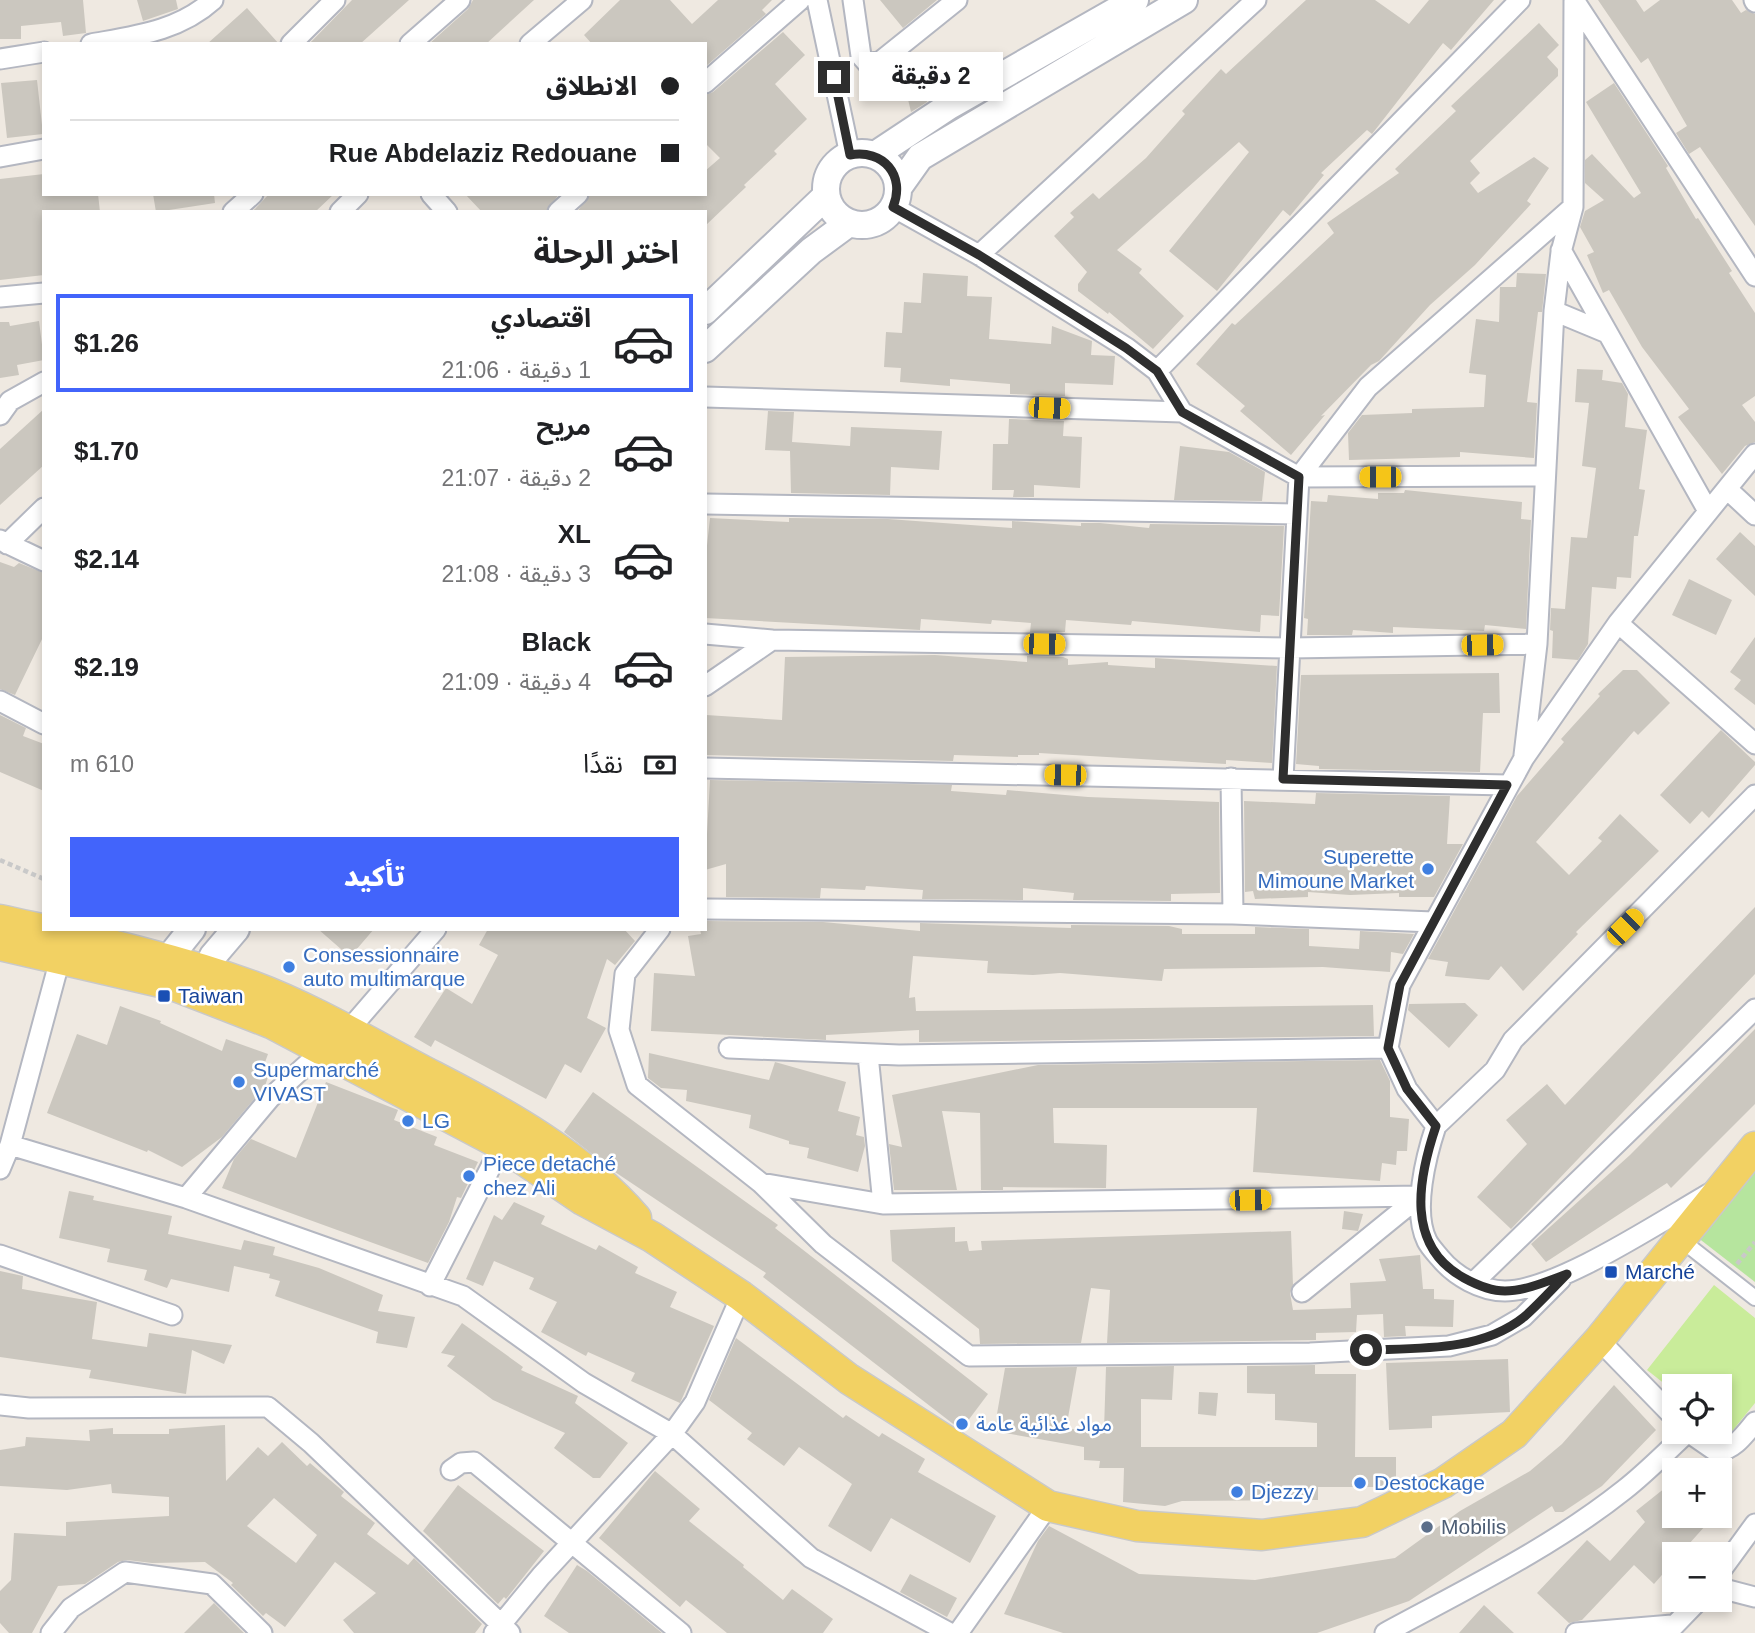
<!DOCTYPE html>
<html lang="ar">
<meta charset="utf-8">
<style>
:root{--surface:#fff;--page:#f6f6f6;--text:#202124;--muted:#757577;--line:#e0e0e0;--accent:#4264fb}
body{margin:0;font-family:Helvetica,"Noto Sans Arabic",sans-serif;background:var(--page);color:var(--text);direction:rtl;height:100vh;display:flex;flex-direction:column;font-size:26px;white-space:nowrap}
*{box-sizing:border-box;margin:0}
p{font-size:23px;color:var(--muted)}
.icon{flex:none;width:38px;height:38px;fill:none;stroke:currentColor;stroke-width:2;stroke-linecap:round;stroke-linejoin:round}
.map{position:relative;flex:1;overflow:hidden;direction:ltr}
.side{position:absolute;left:42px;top:210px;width:665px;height:721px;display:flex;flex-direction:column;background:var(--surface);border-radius:0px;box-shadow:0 4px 10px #0003;direction:rtl}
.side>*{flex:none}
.banner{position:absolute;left:42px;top:42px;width:665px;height:154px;border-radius:0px;box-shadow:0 4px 10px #0003;direction:rtl;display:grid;align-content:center;height:154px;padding:0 28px;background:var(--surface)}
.controls{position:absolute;left:1662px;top:1374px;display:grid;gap:14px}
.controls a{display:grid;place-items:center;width:70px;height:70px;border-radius:0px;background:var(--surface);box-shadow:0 4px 10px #0003;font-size:35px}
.end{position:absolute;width:32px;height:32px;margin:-16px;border:9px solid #2e2e2e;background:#fff;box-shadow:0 0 0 4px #fff}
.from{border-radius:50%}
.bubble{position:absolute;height:49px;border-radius:0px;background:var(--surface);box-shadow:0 4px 10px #0003;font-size:23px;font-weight:800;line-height:49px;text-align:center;direction:rtl}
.car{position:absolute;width:21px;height:42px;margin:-21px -10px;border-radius:9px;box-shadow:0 0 5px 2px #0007;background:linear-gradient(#f5c518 24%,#345 0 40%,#f5c518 0 76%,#345 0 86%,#f5c518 0)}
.banner b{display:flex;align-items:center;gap:24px;height:66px;font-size:26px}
.banner b+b{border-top:2px solid var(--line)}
.banner i{width:18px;height:18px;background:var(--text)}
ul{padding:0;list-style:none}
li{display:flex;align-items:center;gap:21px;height:98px;margin:0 14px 10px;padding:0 14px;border:4px solid transparent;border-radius:0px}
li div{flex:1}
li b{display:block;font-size:26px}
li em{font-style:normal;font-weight:800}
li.current{border-color:var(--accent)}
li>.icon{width:63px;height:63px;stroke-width:1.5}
h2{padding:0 28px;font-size:32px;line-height:84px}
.pay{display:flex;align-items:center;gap:18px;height:77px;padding:0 28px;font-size:26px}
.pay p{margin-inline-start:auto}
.primary-button{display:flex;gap:14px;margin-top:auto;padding:14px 28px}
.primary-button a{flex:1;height:80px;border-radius:0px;background:var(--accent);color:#fff;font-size:28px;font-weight:800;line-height:80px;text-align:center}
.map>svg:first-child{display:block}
.green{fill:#b6e59e}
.pitch{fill:#c9ec9a}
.building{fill:#cbc7bf;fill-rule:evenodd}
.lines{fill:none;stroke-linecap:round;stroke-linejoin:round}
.pedestrian-casing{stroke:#b4b7c1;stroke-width:18}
.minor-casing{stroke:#b4b7c1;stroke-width:23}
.secondary-casing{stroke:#b4b7c1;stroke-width:30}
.primary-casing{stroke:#c9c9c9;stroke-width:33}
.path{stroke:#c9c9c9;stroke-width:4.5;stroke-dasharray:5 3.5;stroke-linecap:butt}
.pedestrian{stroke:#fff;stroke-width:14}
.minor{stroke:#fff;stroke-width:19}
.secondary{stroke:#fff;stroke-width:26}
.primary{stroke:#f2d163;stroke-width:30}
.route{stroke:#2e2e2e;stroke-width:9}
.shop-dot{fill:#3f7fe0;stroke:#fff;stroke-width:2.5}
.transit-dot{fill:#1a4fb4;stroke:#fff;stroke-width:2.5}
.service-dot{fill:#5c6f8a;stroke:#fff;stroke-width:2.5}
.labels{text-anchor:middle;stroke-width:5;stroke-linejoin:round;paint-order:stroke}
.shop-label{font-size:21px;fill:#366cbe;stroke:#fff;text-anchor:start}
.transit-label{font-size:21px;fill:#164399;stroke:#fff;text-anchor:start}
.service-label{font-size:21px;fill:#4e5e75;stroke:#fff;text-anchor:start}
</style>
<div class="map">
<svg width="1755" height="1633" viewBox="0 0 1755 1633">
<rect width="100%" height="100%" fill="#efe9e1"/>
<path class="green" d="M1755,1163V1282L1697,1237Z"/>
<path class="pitch" d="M1714,1285L1755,1318V1403L1729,1435L1720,1428V1386H1675V1392L1647,1370Z"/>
<path class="building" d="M0,0H83L86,33L63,36L61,22L21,26V39H0Z
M137,0H176L178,9L143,21Z
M352,0H409L360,44H309Z
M473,0H534L486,44H429L468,9Z
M620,0H670L692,24L718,0H772L762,10L766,14L705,67V44H592L584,35Z
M880,0H937L903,28Z
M1306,0H1375L1409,24L1429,0H1494L1451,50L1443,43L1372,134L1367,130L1321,173L1324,175L1290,216L1283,210L1217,291L1169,251L1249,152L1239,142L1117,250L1142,269L1139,273L1184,316L1153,349L1109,312L1108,314L1078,291V284L1087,272L1054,236L1074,217L1070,213L1093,193L1099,199L1146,158L1185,114L1182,111L1221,69L1226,74Z
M1598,0H1636L1644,12L1660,0H1732L1741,13L1746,10L1755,14V226L1700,147L1689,154L1676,133L1687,126L1648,58L1641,63Z
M247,8L279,44H207Z
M1539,23L1559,45L1547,57L1558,69V76L1470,161L1480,173L1470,183L1478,193L1534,157L1549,168L1527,201L1531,204L1475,265L1430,305L1379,361L1371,365L1321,416L1325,415L1291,455L1240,411L1245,406L1196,364L1232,323L1235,325L1334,233L1327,223L1399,173L1395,169L1456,111L1451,106Z
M783,32L805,55L775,84L807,119L774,151L777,154L744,185L746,187L705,226V212H577L590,194H705V171L720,158L705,143V95L713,92Z
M37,80L43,134L7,138L1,83Z
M1614,83L1668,166L1666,168L1696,219L1698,218L1732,271L1729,273L1755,313V396L1742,405L1755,422V442L1745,446L1722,474L1678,417L1689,409L1642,347L1609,290L1603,293L1587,255L1594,252L1580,227L1585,211L1604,200L1585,183V160L1592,154L1634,198L1641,193L1586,102Z
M924,87L927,102L911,112L906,91Z
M44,174V194H98L100,212H44V275L0,280V179Z
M153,194H214L215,203L156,212Z
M269,194H334L315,212H252Z
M465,194H559L546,212H482Z
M923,273L968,276L967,296L992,297L989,339L1051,344L1052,326L1092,341L1091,355L1115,356L1113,385L1065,383V396L1010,394V384L950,379V386L900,382L901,368L884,367L886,332L902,333L904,302L921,303Z
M1517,273L1546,274L1542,312H1538L1527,402L1537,403L1534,458L1460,452V457L1349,460L1348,433L1362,415L1412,413V409L1484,407L1486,375L1469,373L1476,319L1499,322L1500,287H1516Z
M39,321L44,360L17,365L19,375L0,378V322H9L10,326Z
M1577,369L1603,370L1602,380L1622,383L1628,394L1625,427L1647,430L1639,489L1645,490L1638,536H1634L1631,578L1617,577L1616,589L1592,587L1588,644L1578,660L1552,658L1553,631L1550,630L1551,608L1565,609L1571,537L1587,538L1596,468L1582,466L1589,403L1575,402Z
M44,409V465L0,505V449Z
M768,411L794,412L792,442L850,446L851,427L942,431L939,470L891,467L890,495L791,493L790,451L765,450Z
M1009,419L1064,421L1063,436L1082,437L1080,488L1034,485V497H1013L1014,490H992L993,444H1008Z
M1180,446L1229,452L1265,472L1262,501L1174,500Z
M1405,490L1522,502L1521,519L1531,520L1526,629L1485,625L1484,631L1393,627V633L1353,630L1352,635H1307L1308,619L1304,618L1311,501L1327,502L1328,495L1378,499V493H1404Z
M710,518L789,522V518L888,519L1012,528V521L1081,526V523H1100L1149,528L1150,524L1284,526L1279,616L1261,615L1260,632L1132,621L1131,625L1066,620L1065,632H1030L1031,623L992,620L991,624L921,619L920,630L705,618V564Z
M1740,532L1755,546V596L1716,559Z
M0,562L14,567L19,563L44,573V635L15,695L0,689Z
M1689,579L1732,600L1716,635L1672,615Z
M1755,637V705L1734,689L1741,680L1730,672Z
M935,655L1027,662V656L1063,657L1068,659V665L1108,662V665L1155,668V658L1277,666L1272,763L1226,760V764L1039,753V755H1018V757L954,755L953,761L705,755L706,715L782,720L785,657Z
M1623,670H1637L1670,703L1638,735L1634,731L1536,842L1569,875L1602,841L1598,838L1620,814L1659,851L1576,932L1578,934L1523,991L1501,966L1489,980L1445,976L1448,962L1428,959L1517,796L1564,742L1561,739L1600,696L1598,694Z
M1499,673L1500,713H1483L1480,772L1319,769V766L1296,764L1301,675Z
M0,715L26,728L23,736L44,744V791L0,772Z
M1721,730L1755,762V765L1709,818L1702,811L1690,824L1660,795Z
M710,780L952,785L951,791L1006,795L1007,790L1088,797L1219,802L1220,893L1171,894V901L1073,900L1074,893L1023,888V900L922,899L923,890L866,886L865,890L821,888L820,898L726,897V864L705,870Z
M1316,793L1450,796L1447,844H1463L1434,897H1399V893L1350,895L1308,892V897L1255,899L1253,891L1245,892L1244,801L1315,804Z
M1755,907V974L1511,1229L1477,1197L1527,1144L1506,1120L1547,1084L1565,1105Z
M705,921L823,922L920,931V923L1071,928V925L1169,926L1182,929V934H1255V927L1309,929V946L1359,949L1360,931L1414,934L1403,954L1391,952L1390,972L1323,967L1164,969L1162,981L1060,973L1033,975L987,973L988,961L913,956L909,998L915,997L916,1011L1373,1005L1374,1036L919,1042V1030L826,1035V1040L651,1031L654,973L695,976L688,936L701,934L700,929H705Z
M318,929H374L350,957Z
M488,929H624L635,941L615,965L607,959L587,1018L606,1028L581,1073L565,1064L546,1099L435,1040L431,1047L414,1037L446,988L472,1004L498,955L479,945Z
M1465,1003L1478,1015L1449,1048L1408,1010L1409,1004Z
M120,1006L161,1021L160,1023L222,1051L226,1039L268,1054L263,1068L270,1071L265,1086L222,1137L182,1167L148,1150L147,1152L47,1113L77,1034L107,1045Z
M1755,1029V1104L1671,1188L1667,1183L1546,1262L1531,1244L1630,1155Z
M649,1053L769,1080L775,1062L846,1082L838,1111L860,1117L856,1135L864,1137L865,1146L858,1172L807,1158L809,1148L789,1144V1141L749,1128L751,1115L686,1101L687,1090L661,1088L648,1078Z
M1380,1060L1390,1081V1117L1409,1119L1407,1151H1397L1396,1165L1382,1163L1380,1181L1253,1172L1257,1108H1053L1054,1143L1107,1145L1106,1188L1003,1187V1190H981L980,1113L942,1111L957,1190H894L889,1144L902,1147L892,1095L1038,1065Z
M326,1082L398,1110L394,1120L437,1137L434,1145L478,1162L461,1198L457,1197L449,1222L428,1263L222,1188L234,1159L251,1139L296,1158Z
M593,1092L778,1225L775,1228L988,1394L961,1430L763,1277L766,1273L615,1172L564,1132Z
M69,1191L94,1196L93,1200L172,1216L168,1234L241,1250L244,1240L275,1247L273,1255L319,1268L383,1295L378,1311L415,1317L407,1348L376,1343L378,1332L275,1296L280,1281L269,1278L270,1274L234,1266L229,1292L171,1279L167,1288L144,1280L147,1270L107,1262L110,1249L59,1238Z
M514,1202L545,1216L541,1224L596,1250L599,1245L638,1267L635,1273L677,1292L670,1307L714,1326L680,1403L631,1381L635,1373L588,1352L586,1356L541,1332L557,1302L529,1289L534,1278L494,1261L483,1286L466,1279L494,1215L502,1220Z
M1344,1211L1363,1214L1358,1231L1342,1229Z
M955,1227V1242L967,1241L969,1251L982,1250L981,1241L1291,1231L1293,1285L1290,1293L1293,1310L1351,1308L1350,1283L1386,1281L1379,1259L1420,1255L1423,1289H1434V1299L1454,1300L1453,1327L1405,1326L1406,1336L1384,1337L1383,1314L1357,1315L1356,1332L1316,1333V1340L1107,1343L1110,1290L1091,1288L1081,1343L980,1344L979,1329L892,1261L890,1230Z
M0,1271L23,1276L22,1289L97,1302L92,1339L147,1347L149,1333L232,1345L224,1364L192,1350L186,1394L89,1378L91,1370L0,1357Z
M462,1323L523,1367L521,1370L578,1396L575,1403L628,1443L600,1478H593L554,1448L565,1433L493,1400L447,1366L455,1356L441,1353Z
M736,1338L843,1418L846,1415L879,1437L882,1433L925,1459L918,1472L996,1516L970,1563L891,1518L871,1552L828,1526L852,1484L799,1447L784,1466L747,1439L752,1433L709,1400Z
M1508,1359L1510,1412L1432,1416V1428L1389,1430L1386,1363Z
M1315,1365V1374H1356L1355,1457H1396V1478L1385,1487H1318V1500L1182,1501L1165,1506L1123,1502L1124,1468H1099L1100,1461L1084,1460V1447L994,1431L1005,1368L1077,1367L1066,1429L1104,1430L1106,1367L1174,1366L1172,1400L1141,1399V1447H1317V1423L1275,1420V1394L1247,1393V1366Z
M1614,1385L1656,1430L1602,1486L1563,1512H1555L1552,1506L1409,1601L1317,1633H1063L1004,1614L1038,1541L1049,1526L1139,1574L1255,1580L1395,1558L1460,1511L1530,1471L1562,1444Z
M1199,1392L1218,1393L1216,1416L1198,1414Z
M225,1425L226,1481L258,1447L268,1456L282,1442L307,1466L310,1463L344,1492L341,1496L375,1523L367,1534L408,1565L414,1558L482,1624L475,1633H354L343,1620L376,1593L335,1562L285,1627L266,1613L263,1616L231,1585L233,1583L205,1562L152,1563L127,1560L118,1562L85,1584L58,1586L32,1633H9L0,1623V1591L11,1580L14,1533L66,1536V1522L169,1516V1497L112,1493L111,1484L67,1490L0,1486V1450L25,1446L26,1437L90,1441L89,1430L113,1428V1434H169V1429ZM274,1498L317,1535L296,1563L247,1526Z
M655,1471L700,1509L689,1521L744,1565L743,1567L783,1600L792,1589L833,1619L823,1633H727L686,1600L680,1607L599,1538Z
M1675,1480V1516H1714L1680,1554H1675V1560L1654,1584L1634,1565L1582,1620L1569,1623L1537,1593L1587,1540L1610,1561L1645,1522L1636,1511Z
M458,1485L544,1551L506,1599L504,1597L498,1604L423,1531Z
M577,1565L587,1571L662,1633H569L544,1616Z
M910,1574L957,1598L947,1617L900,1592Z
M214,1603L244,1633H184Z
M1484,1605L1514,1633H1459Z"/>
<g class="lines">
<g class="pedestrian-casing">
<path id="pedestrian" d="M1680,1239L1755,1298"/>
</g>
<g class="minor-casing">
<path id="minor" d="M817,0L850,155
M853,0L861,56L868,64L881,61L957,0
M1574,0L1755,276
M1754,0L1755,2
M91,44C135,36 179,31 213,0
M291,44L335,0
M410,44L460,0
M530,44L582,0
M0,59L44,52
M705,83L800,0
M0,157L44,149
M431,194L447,212
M893,207L979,255L1127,348L1157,371L1182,412L1299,477L1543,476
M233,212L253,194
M340,212L358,194
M558,212L578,194
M1561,250L1708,511
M979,255L1256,0
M0,297L44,293
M1554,311L1607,333
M1157,371L1520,0
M705,397L1182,412
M0,415L10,401L44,382
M1727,489L1755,515
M705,504L1295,514
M0,540L44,561
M7,544L44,508
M1618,623L1755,744
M705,634L772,640
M705,686L772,640L1290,648L1537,644
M0,701L44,724
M1524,755L1537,644L1554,311L1561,252L1573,207L1574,0
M705,768L1507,785
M1231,778L1233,914
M1283,779L1299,477L1368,387L1573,207
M705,909L1233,914L1433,922
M660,929L625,974L619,1030L637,1085L761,1183L823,1244L969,1356L1310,1353L1449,1346L1492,1335L1523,1317L1561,1279
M347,1032L436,929
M729,1048L899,1055L1388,1048
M868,1055L883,1204
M1436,1126L1495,1070L1513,1040L1755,795
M10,1145L186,1198L463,1296L584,1383L672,1434L811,1558L950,1633
M0,1169L10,1145L63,948
M761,1183L883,1204L1420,1196
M1712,1192C1664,1219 1557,1291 1505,1291C1481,1291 1455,1276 1440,1258C1436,1253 1430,1247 1427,1241C1412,1211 1426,1156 1436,1126L1407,1089L1388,1048L1400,985L1524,758L1618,623L1755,454
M186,1198L270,1098L323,1050
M0,1255L172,1315
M1473,1283L1755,1009
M430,1286L502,1145
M1302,1292L1420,1196
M1599,1340L1675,1418
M0,1405L29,1408L268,1407L311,1443L510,1633
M1688,1432L1717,1452C1735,1449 1744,1435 1755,1422
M451,1470L461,1463L474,1462L681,1633
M1720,1572L1755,1524
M1720,1588L1755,1597
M51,1633L71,1608L125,1572L212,1584L262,1633
M494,1633L541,1576L672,1434L695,1402L741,1296
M958,1633L1048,1506
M1385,1633C1466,1589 1551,1548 1624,1490C1647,1472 1667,1451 1688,1432
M1576,1633L1672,1625
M1667,1633L1699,1600"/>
</g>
<g class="secondary-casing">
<path id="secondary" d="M826 189a36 36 0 1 1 72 0a36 36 0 1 1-72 0Z
M875,155L949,106L1135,0
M898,188L920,157L1184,0
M705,311L826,196
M705,349L811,251L849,223
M156,974L192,929
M198,987L213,956L236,929"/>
</g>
<g class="primary-casing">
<path id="primary" d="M0,920C85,939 170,956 252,986C314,1009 373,1045 433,1076C505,1113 582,1156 636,1218
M0,945L173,985L271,1023L502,1145L583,1200L652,1237L741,1296L849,1379L1048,1506L1137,1526L1262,1535L1362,1522L1443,1483L1514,1434L1599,1340L1755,1147"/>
</g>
<path class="path" d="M0,860L44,879
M1737,1264L1755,1242"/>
<use href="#pedestrian" class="pedestrian"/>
<use href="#minor" class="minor"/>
<use href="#secondary" class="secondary"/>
<use href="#primary" class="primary"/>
</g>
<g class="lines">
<path class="route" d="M834,77L850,155C883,149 906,175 893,207L979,255L1126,348L1157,371L1182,412L1299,477L1283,779L1507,785L1400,985L1388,1048L1407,1089L1436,1126C1418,1179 1405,1246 1464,1278C1475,1284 1492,1291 1505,1291C1525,1291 1548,1281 1567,1274C1553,1288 1539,1304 1524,1317C1480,1352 1418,1348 1366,1350"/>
</g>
<g class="shop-dot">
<circle cx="1428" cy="869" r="7"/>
<circle cx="289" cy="967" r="7"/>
<circle cx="239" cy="1082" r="7"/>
<circle cx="408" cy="1121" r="7"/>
<circle cx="469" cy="1176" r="7"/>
<circle cx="962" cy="1424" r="7"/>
<circle cx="1360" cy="1483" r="7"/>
<circle cx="1237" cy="1492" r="7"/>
</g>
<g class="transit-dot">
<rect x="157" y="989" width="14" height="14" rx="3.5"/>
<rect x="1604" y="1265" width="14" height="14" rx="3.5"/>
</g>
<circle class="service-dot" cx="1427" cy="1527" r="7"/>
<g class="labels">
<g class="shop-label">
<text x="1414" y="864" text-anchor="end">Superette<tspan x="1414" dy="24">Mimoune Market</tspan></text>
<text x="303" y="962">Consessionnaire<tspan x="303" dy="24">auto multimarque</tspan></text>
<text x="253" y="1077">Supermarché<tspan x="253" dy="24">VIVAST</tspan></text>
<text x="422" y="1128">LG</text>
<text x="483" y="1171">Piece detaché<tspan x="483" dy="24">chez Ali</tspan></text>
<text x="976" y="1431">مواد غذائية عامة</text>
<text x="1374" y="1490">Destockage</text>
<text x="1251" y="1499">Djezzy</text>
</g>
<g class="transit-label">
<text x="178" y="1003">Taiwan</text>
<text x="1625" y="1279">Marché</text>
</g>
<g class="service-label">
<text x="1441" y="1534">Mobilis</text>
</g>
</g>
</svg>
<div class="controls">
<a><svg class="icon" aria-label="locate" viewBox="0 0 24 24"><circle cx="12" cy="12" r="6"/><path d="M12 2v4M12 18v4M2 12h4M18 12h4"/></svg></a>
<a>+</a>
<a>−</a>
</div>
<i class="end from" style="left:1366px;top:1350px"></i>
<i class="end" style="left:834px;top:77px"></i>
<div class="bubble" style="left:859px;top:52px;width:144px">2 دقيقة</div>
<i class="car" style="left:1049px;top:408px;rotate:92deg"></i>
<i class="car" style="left:1380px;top:477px;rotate:270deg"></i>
<i class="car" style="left:1044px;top:644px;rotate:91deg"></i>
<i class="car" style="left:1482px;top:645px;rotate:89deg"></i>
<i class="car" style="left:1065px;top:775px;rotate:271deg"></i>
<i class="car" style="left:1625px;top:927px;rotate:45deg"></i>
<i class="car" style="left:1250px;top:1200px;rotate:89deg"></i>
<div class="banner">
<b><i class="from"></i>الانطلاق</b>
<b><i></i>Rue Abdelaziz Redouane</b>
</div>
<section class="side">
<h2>اختر الرحلة</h2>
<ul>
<li class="current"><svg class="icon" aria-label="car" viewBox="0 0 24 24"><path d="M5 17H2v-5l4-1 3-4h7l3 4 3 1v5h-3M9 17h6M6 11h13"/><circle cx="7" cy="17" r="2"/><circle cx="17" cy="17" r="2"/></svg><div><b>اقتصادي</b><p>1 دقيقة · 21:06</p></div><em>$1.26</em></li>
<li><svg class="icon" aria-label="car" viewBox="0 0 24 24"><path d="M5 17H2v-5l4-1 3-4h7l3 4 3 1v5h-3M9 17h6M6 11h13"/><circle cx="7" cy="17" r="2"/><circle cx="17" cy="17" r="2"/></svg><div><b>مريح</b><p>2 دقيقة · 21:07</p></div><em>$1.70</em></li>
<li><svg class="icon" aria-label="car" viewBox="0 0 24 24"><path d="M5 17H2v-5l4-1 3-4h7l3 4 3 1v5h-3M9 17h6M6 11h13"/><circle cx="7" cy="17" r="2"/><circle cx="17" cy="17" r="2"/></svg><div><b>XL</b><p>3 دقيقة · 21:08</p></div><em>$2.14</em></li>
<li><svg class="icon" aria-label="car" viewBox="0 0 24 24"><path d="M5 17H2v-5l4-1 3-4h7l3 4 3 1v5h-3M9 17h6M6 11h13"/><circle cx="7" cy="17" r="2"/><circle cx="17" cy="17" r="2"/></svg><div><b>Black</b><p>4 دقيقة · 21:09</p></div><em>$2.19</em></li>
</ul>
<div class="pay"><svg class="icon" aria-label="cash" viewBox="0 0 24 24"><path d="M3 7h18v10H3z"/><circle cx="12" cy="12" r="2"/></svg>نقدًا<p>610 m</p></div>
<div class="primary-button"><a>تأكيد</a></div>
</section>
</div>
